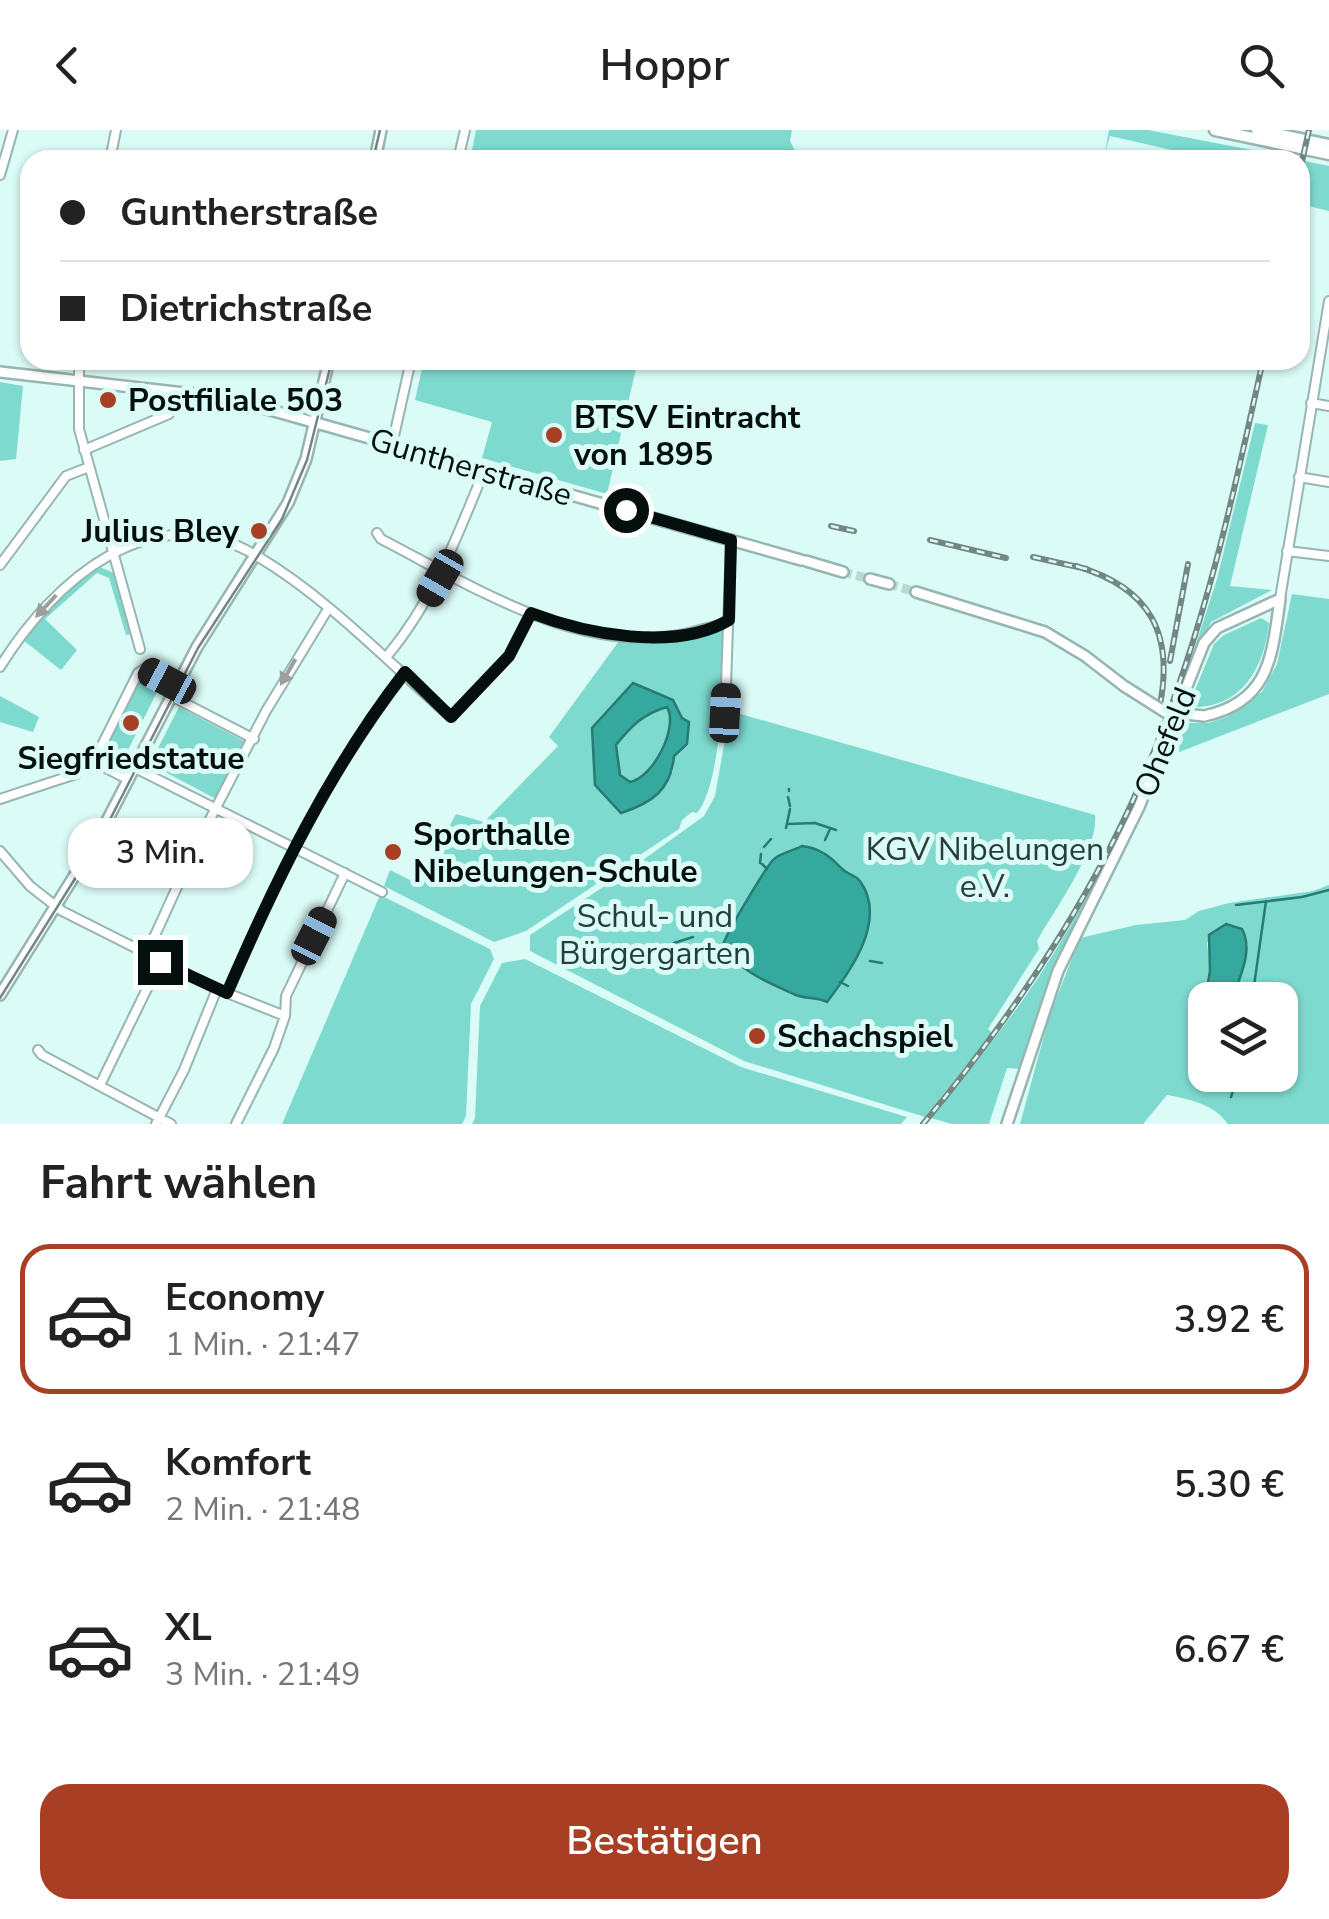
<!DOCTYPE html>
<html lang="de">
<meta charset="utf-8">
<style>
:root{--surface:#fff;--page:#f2f2f2;--text:#222;--muted:#767676;--line:#e0e0e0;--accent:#a83f24}
body{margin:0;font-family:"Nunito Sans",sans-serif;background:var(--page);color:var(--text);height:100vh;display:flex;flex-direction:column;font-size:38px;white-space:nowrap}
*{box-sizing:border-box;margin:0}
p{font-size:32px;color:var(--muted)}
.icon{flex:none;width:55px;height:55px;fill:none;stroke:currentColor;stroke-width:2;stroke-linecap:round;stroke-linejoin:round}
.map{position:relative;height:994px;overflow:hidden}
.sheet{display:flex;flex-direction:column;background:var(--surface);flex:1}
.sheet>*{flex:none}
.top-card{position:absolute;left:20px;top:20px;width:1290px;height:220px;border-radius:30px;box-shadow:0 2px 8px #0004;display:grid;align-content:center;height:220px;padding:0 40px;background:var(--surface)}
.tools{position:absolute;left:1188px;top:852px;display:grid;gap:20px}
.tools a{display:grid;place-items:center;width:110px;height:110px;border-radius:20px;background:var(--surface);box-shadow:0 2px 8px #0004;font-size:50px}
.end{position:absolute;width:45px;height:45px;margin:-22px;border:12px solid #050f0d;background:#fff;box-shadow:0 0 0 5px #fff}
.from{border-radius:50%}
.bubble{position:absolute;height:70px;border-radius:30px;background:var(--surface);box-shadow:0 2px 8px #0004;font-size:32px;font-weight:600;line-height:70px;text-align:center}
.car{position:absolute;width:30px;height:60px;margin:-30px -15px;border-radius:12px;box-shadow:0 0 8px 2px #0007;background:linear-gradient(#222 24%,#8ab4d8 0 40%,#222 0 76%,#8ab4d8 0 86%,#222 0)}
.top-card b{display:flex;align-items:center;gap:35px;height:95px;font-size:38px}
.top-card b+b{border-top:2px solid var(--line)}
.top-card i{width:25px;height:25px;background:var(--text)}
ul{padding:0;list-style:none}
li{display:flex;align-items:center;gap:30px;height:150px;margin:0 20px 15px;padding:0 20px;border:5px solid transparent;border-radius:30px}
li div{flex:1}
li b{display:block;font-size:38px}
li em{font-style:normal;font-weight:600}
li.selected{border-color:var(--accent)}
li>.icon{width:90px;height:90px;stroke-width:1.5}
h2{padding:0 40px;font-size:45px;line-height:120px}
.primary-button{display:flex;gap:20px;margin-top:auto;padding:20px 40px}
.primary-button a{flex:1;height:115px;border-radius:30px;background:var(--accent);color:#fff;font-size:40px;font-weight:600;line-height:115px;text-align:center}
header{display:flex;justify-content:space-between;align-items:center;height:130px;padding:0 40px;background:var(--surface);font-size:45px;font-weight:600}
.map>svg:first-child{display:block}
.green{fill:#7edacf;fill-rule:evenodd}
.water{fill:#35a99d;stroke:#277b72;stroke-width:2.5;fill-rule:evenodd}
.lines{fill:none;stroke-linecap:round;stroke-linejoin:round}
.stream{stroke:#277b72;stroke-width:2.5}
.tertiary-tunnel{stroke:#bbd8d3;stroke-width:9;stroke-dasharray:9 4.5;stroke-linecap:butt}
.minor-casing{stroke:#97b5b1;stroke-width:12}
.tertiary-casing{stroke:#97b5b1;stroke-width:14}
.secondary-casing{stroke:#97b5b1;stroke-width:15}
.minor{stroke:#fff;stroke-width:8}
.tertiary{stroke:#fff;stroke-width:9}
.secondary{stroke:#fff;stroke-width:10}
.tram{stroke:#728783;stroke-width:2.5}
.rail-casing{stroke:#728783;stroke-width:6}
.rail{stroke:#dbfbf6;stroke-width:2.5;stroke-dasharray:8;stroke-linecap:butt}
.tertiary-bridge-casing{stroke:#97b5b1;stroke-width:14;stroke-linecap:butt}
.tertiary-bridge{stroke:#fff;stroke-width:9}
.oneway{fill:#9b9f9e}
.route{stroke:#050f0d;stroke-width:12}
.poi-dot{fill:#a83f24;stroke:#dbfbf6;stroke-width:4}
.labels{text-anchor:middle;stroke-width:10;stroke-linejoin:round;paint-order:stroke}
.poi-label{font-size:32px;font-weight:bold;fill:#050f0d;stroke:#dbfbf6;text-anchor:start}
.street-label{font-size:32px;fill:#050f0d;stroke:#dbfbf6}
.park-label{font-size:32px;fill:#253e3b;stroke:#dbfbf6}
</style>
<header><svg class="icon" aria-label="back" viewBox="0 0 24 24"><path d="M15 5l-7 7 7 7"/></svg>Hoppr<svg class="icon" aria-label="search" viewBox="0 0 24 24"><circle cx="10" cy="10" r="6"/><path d="M15 15l6 6"/></svg></header>
<div class="map">
<svg width="1329" height="994" viewBox="0 0 1329 994">
<rect width="100%" height="100%" fill="#dbfbf6"/>
<path class="green" d="M476,0H792L790,11L798,26L797,30H470Z
M1109,0H1148L1257,21L1256,28L1226,21L1223,30H1216L1110,6L1105,23Z
M1305,31L1329,36V81L1300,74Z
M424,230H638L607,364L482,328L492,292L415,270Z
M0,252L23,256L16,329L0,331Z
M1255,293L1268,295L1230,456L1272,460L1211,492L1196,524L1193,523L1217,449Z
M100,437L114,443L131,504L126,505L109,448L97,443L45,489L77,520L61,540L23,510L66,463Z
M1292,464L1329,469V564L1169,626L1182,593H1208L1227,587L1262,562L1277,534Z
M1261,488L1269,493C1264,540 1240,580 1188,577L1214,514L1224,505Z
M728,498C724,539 722,654 697,683L692,682L682,690L679,699L526,801L494,812L384,756L390,740L418,754L456,684L484,692L558,616L549,607L619,511L663,513ZM672,570L682,588L689,593L687,614L674,626L673,642L621,683L592,599Z
M1187,539L1190,540L1132,684L1055,839L1022,939L1007,938L989,994H952L931,988C968,943 1005,897 1038,848C1101,752 1148,647 1187,539Z
M138,548L159,558L122,632L102,621Z
M0,566L39,587L33,602L0,592Z
M179,577L246,612L216,669L150,634Z
M667,577C679,598 653,648 630,652L620,645L616,616C631,596 643,584 667,577Z
M730,581L1095,685C1099,719 1055,779 1037,811L1039,819L988,899L992,903L925,987L744,931L530,821V805L629,740L704,686L715,666ZM802,716L851,743C850,793 868,899 786,858C761,846 738,841 723,815C726,804 764,740 773,730C779,723 793,721 802,716Z
M1329,755V994H1228C1214,974 1189,969 1167,965L1143,994H1020L1049,887L1080,808L1136,795L1185,790L1199,781L1229,773L1313,761ZM1230,794L1248,814L1232,870H1280V945L1204,948V887L1210,841L1207,813L1215,800Z
M380,765L490,819L494,829L471,874L466,986L462,994H282Z
M525,829L741,937L907,987L901,994H472L475,988L480,876L502,833Z"/>
<path class="water" d="M633,553L673,570L682,588L689,592L687,614L674,626C671,660 652,673 621,683L595,655L592,598ZM667,577C679,597 653,648 630,652L620,645L616,615C631,596 643,584 667,577Z
M802,716C819,718 830,726 841,738C848,745 854,744 860,751C888,790 850,842 827,872C818,867 806,869 796,865C770,853 739,842 723,815C726,804 764,740 773,730C779,723 793,721 802,716Z
M1226,794L1242,799C1254,821 1239,848 1232,870H1205L1210,841L1209,805Z
M1205,874V945H1225L1217,953L1204,948L1200,941Z"/>
<g class="lines">
<path class="stream" d="M789,659V661
M788,667L790,676
M787,694L815,693L836,700
M786,698L790,679
M825,710L830,699
M764,717L771,709
M760,733L761,724
M762,734L767,739
M1236,775L1302,767L1329,760
M674,813L693,807
M870,831L882,833
M840,852L848,856
M1252,870L1266,771
M1231,967L1238,945"/>
<path class="tertiary-tunnel" d="M843,442L870,449
M889,454L916,462"/>
<g class="minor-casing">
<path id="minor" d="M111,25L126,30
M110,30L116,0
M458,30L465,0
M0,45L13,0
M79,230V299L140,519
M1311,273L1329,276
M392,315L411,230
M84,320L169,284L176,262
M1299,347L1329,352
M377,403L381,409C474,457 584,529 693,502C705,498 718,497 729,490
M1287,421L1329,426
M0,435L66,346L89,337
M1280,469L1329,171
M387,526C433,471 457,407 484,341
M0,537C53,451 152,363 257,426C329,469 389,533 451,587L509,526L531,483
M144,539L176,556
M171,566L254,609
M725,583L731,411
M98,634L96,627L138,543L144,539
M98,634L129,650
M135,638L382,762
M0,669L76,644
M0,721L30,756L62,781L217,859L285,886
M146,825L192,724L266,581L328,479
M227,863C276,750 329,640 405,543
M38,920L42,925L171,994
M100,955L160,832
M156,994L184,940L217,859
M236,994L274,918L285,886L286,866L345,743"/>
</g>
<g class="tertiary-casing">
<path id="tertiary" d="M375,30L381,0
M0,242L228,268L801,430
M806,431L843,442
M870,449L889,454
M916,462L1045,502L1085,526L1124,556
M0,865L98,708L197,517L288,373L306,329L329,230
M1007,994L1058,841L1139,677L1204,513L1217,498L1280,469C1272,526 1270,572 1204,586"/>
</g>
<g class="secondary-casing">
<path id="secondary" d="M1215,0L1329,24
M1257,0L1329,15"/>
</g>
<use href="#minor" class="minor"/>
<use href="#tertiary" class="tertiary"/>
<use href="#secondary" class="secondary"/>
<path class="tram" d="M373,30L380,0
M0,868L100,709L198,518L282,389L307,330L332,230"/>
<g class="rail-casing">
<path id="rail" d="M1300,40L1309,0
M831,396L854,401
M930,410L1006,428
M1033,427L1087,439
M1076,436C1151,458 1175,504 1159,580
M1170,531L1188,434
M923,994C1023,874 1108,745 1163,598C1209,479 1236,354 1263,230"/>
</g>
<use href="#rail" class="rail"/>
<g class="tertiary-bridge-casing">
<path id="tertiary-bridge" d="M1124,556L1165,582L1204,586"/>
</g>
<use href="#tertiary-bridge" class="tertiary-bridge"/>
</g>
<defs><path id="oneway-solid" d="M-6-.8H1V-3.2L6.5 0L1 3.2V.8H-6Z" transform="scale(2.5)"/></defs>
<g class="oneway">
<use href="#oneway-solid" transform="translate(46 476) rotate(133)"/>
<use href="#oneway-solid" transform="translate(288 542) rotate(120)"/>
</g>
<g class="lines">
<path class="route" d="M160,832L227,863C276,750 329,640 405,542L451,587L509,526L531,483C586,504 675,522 729,490L731,410L626,380"/>
</g>
<g class="poi-dot">
<circle cx="108" cy="270" r="10"/>
<circle cx="554" cy="305" r="10"/>
<circle cx="259" cy="401" r="10"/>
<circle cx="131" cy="593" r="10"/>
<circle cx="393" cy="722" r="10"/>
<circle cx="757" cy="906" r="10"/>
</g>
<g class="labels">
<g class="poi-label">
<text x="128" y="281">Postfiliale 503</text>
<text x="574" y="298">BTSV Eintracht<tspan x="574" dy="37">von 1895</tspan></text>
<text x="239" y="412" text-anchor="end">Julius Bley</text>
<text x="131" y="639" text-anchor="middle">Siegfriedstatue</text>
<text x="413" y="715">Sporthalle<tspan x="413" dy="37">Nibelungen-Schule</tspan></text>
<text x="777" y="917">Schachspiel</text>
</g>
<g class="street-label">
<text transform="translate(471 337) rotate(16)" y="11">Guntherstraße</text>
<text transform="translate(1165 612) rotate(-68)" y="11">Ohefeld</text>
</g>
<g class="park-label">
<text x="985" y="730">KGV Nibelungen<tspan x="985" dy="37">e.V.</tspan></text>
<text x="655" y="797">Schul- und<tspan x="655" dy="37">Bürgergarten</tspan></text>
</g>
</g>
</svg>
<div class="tools">
<a><svg class="icon" aria-label="layers" viewBox="0 0 24 24"><path d="M12 4l9 5-9 5-9-5zM3 14l9 5 9-5"/></svg></a>
</div>
<i class="end from" style="left:626px;top:380px"></i>
<i class="end" style="left:160px;top:832px"></i>
<div class="bubble" style="left:68px;top:688px;width:185px">3 Min.</div>
<i class="car" style="left:440px;top:448px;rotate:210deg"></i>
<i class="car" style="left:167px;top:551px;rotate:298deg"></i>
<i class="car" style="left:725px;top:583px;rotate:3deg"></i>
<i class="car" style="left:314px;top:806px;rotate:27deg"></i>
<div class="top-card">
<b><i class="from"></i>Guntherstraße</b>
<b><i></i>Dietrichstraße</b>
</div>
</div>
<section class="sheet">
<h2>Fahrt wählen</h2>
<ul>
<li class="selected"><svg class="icon" aria-label="car" viewBox="0 0 24 24"><path d="M5 17H2v-5l4-1 3-4h7l3 4 3 1v5h-3M9 17h6M6 11h13"/><circle cx="7" cy="17" r="2"/><circle cx="17" cy="17" r="2"/></svg><div><b>Economy</b><p>1 Min. · 21:47</p></div><em>3.92 €</em></li>
<li><svg class="icon" aria-label="car" viewBox="0 0 24 24"><path d="M5 17H2v-5l4-1 3-4h7l3 4 3 1v5h-3M9 17h6M6 11h13"/><circle cx="7" cy="17" r="2"/><circle cx="17" cy="17" r="2"/></svg><div><b>Komfort</b><p>2 Min. · 21:48</p></div><em>5.30 €</em></li>
<li><svg class="icon" aria-label="car" viewBox="0 0 24 24"><path d="M5 17H2v-5l4-1 3-4h7l3 4 3 1v5h-3M9 17h6M6 11h13"/><circle cx="7" cy="17" r="2"/><circle cx="17" cy="17" r="2"/></svg><div><b>XL</b><p>3 Min. · 21:49</p></div><em>6.67 €</em></li>
</ul>
<div class="primary-button"><a>Bestätigen</a></div>
</section>
